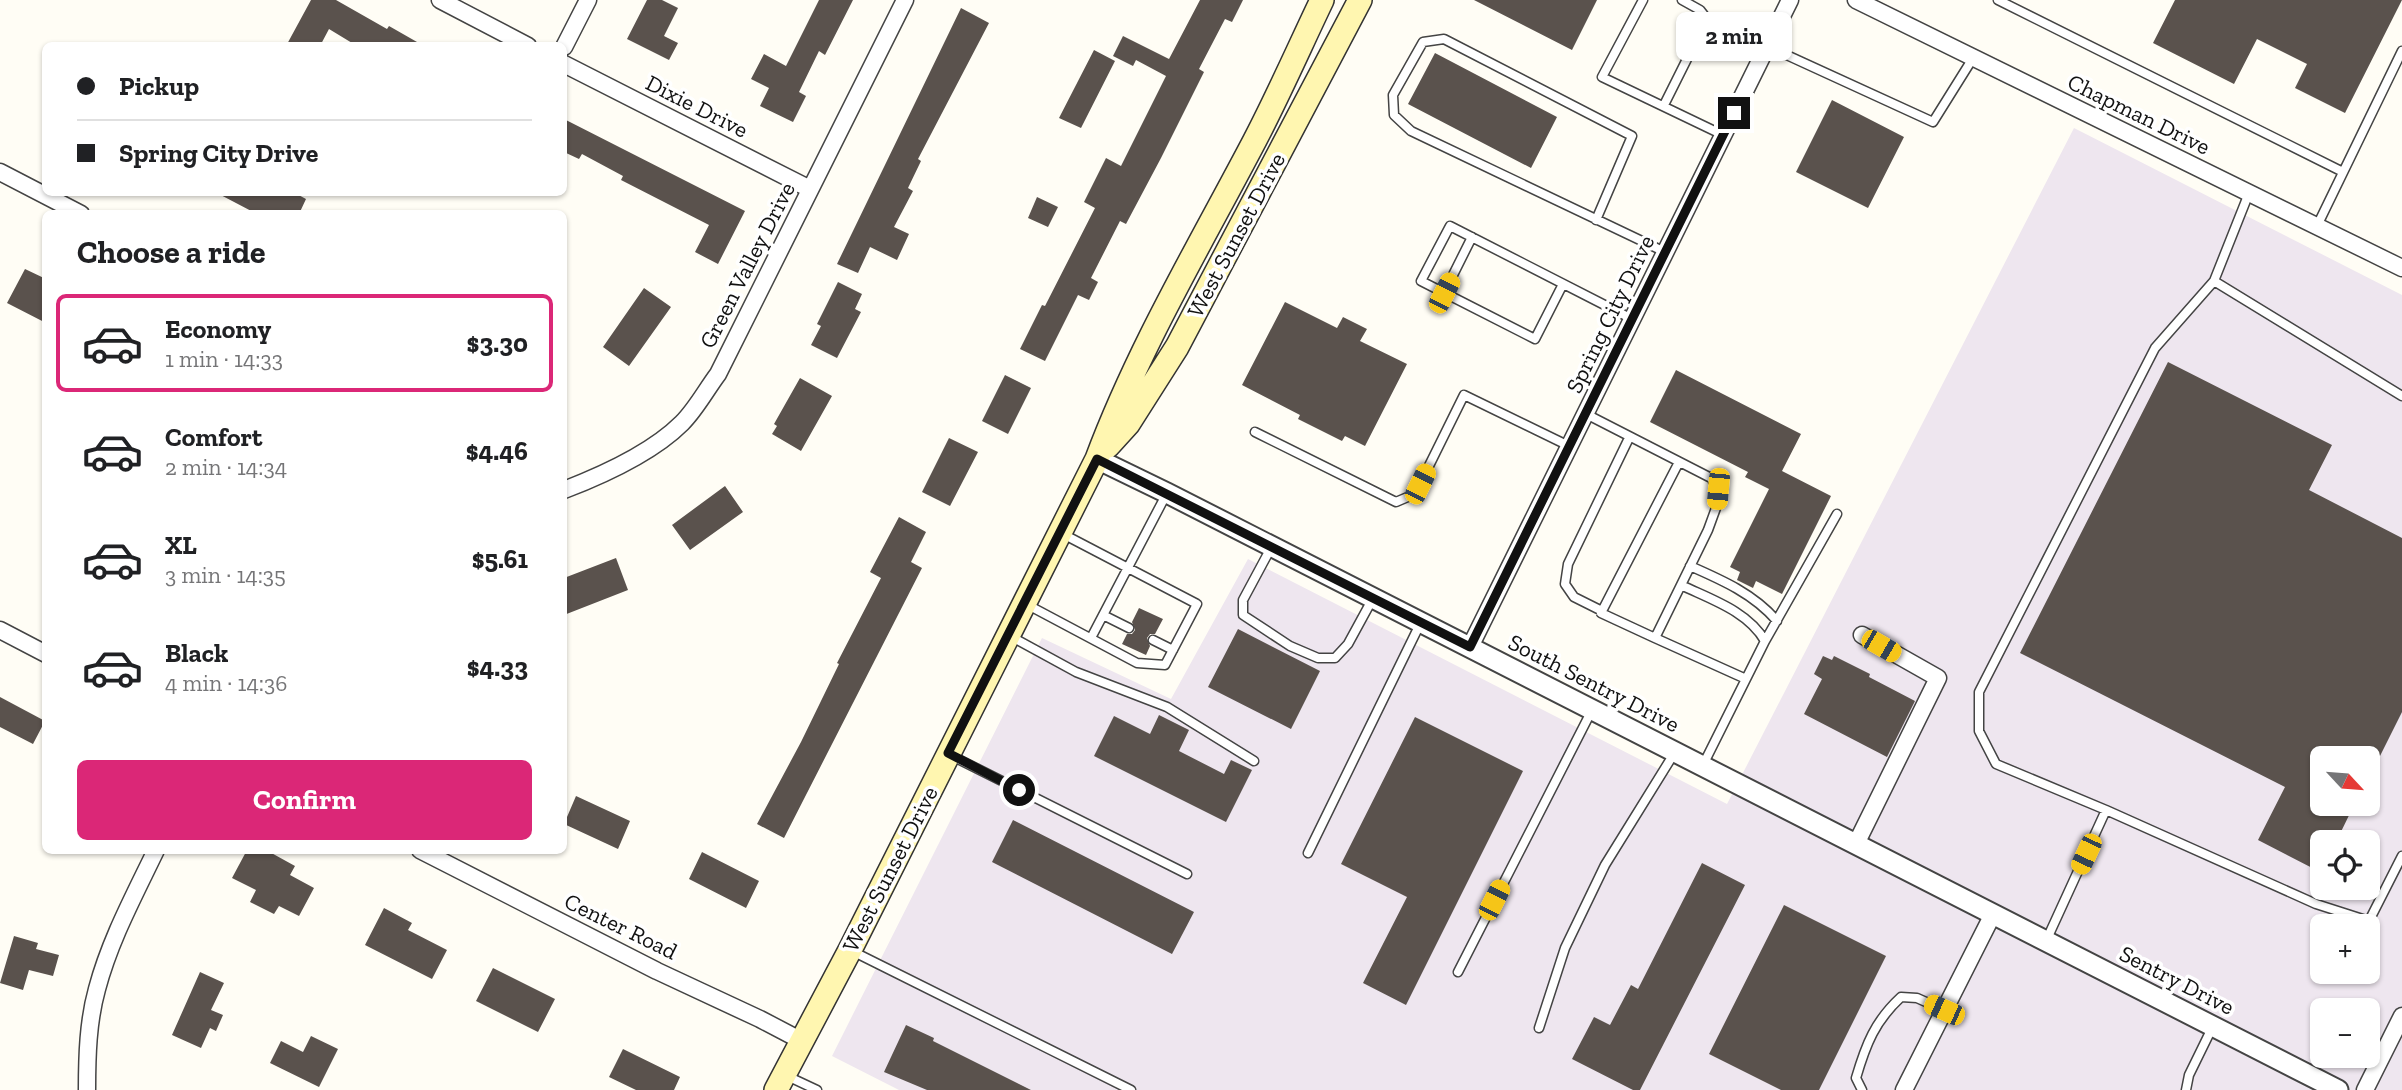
<!DOCTYPE html>
<meta charset="utf-8">
<style>
:root{--surface:#fff;--page:#f6f6f6;--text:#202124;--muted:#757577;--line:#e0e0e0;--accent:#db2777}
body{margin:0;font-family:"Zilla Slab",serif;background:var(--page);color:var(--text);height:100vh;display:flex;flex-direction:column;font-size:26px;white-space:nowrap}
*{box-sizing:border-box;margin:0}
p{font-size:23px;color:var(--muted)}
.icon{flex:none;width:38px;height:38px;fill:none;stroke:currentColor;stroke-width:2;stroke-linecap:round;stroke-linejoin:round}
.map{position:relative;flex:1;overflow:hidden}
.panel{position:absolute;left:42px;top:210px;width:525px;height:644px;display:flex;flex-direction:column;background:var(--surface);border-radius:10px;box-shadow:0 2px 5px #0004}
.panel>*{flex:none}
.guide{position:absolute;left:42px;top:42px;width:525px;height:154px;border-radius:10px;box-shadow:0 2px 5px #0004;display:grid;align-content:center;height:154px;padding:0 35px;background:var(--surface)}
.needle{width:46px;rotate:116deg}
.fabs{position:absolute;left:2310px;top:746px;display:grid;gap:14px}
.fabs a{display:grid;place-items:center;width:70px;height:70px;border-radius:10px;background:var(--surface);box-shadow:0 2px 5px #0004;font-size:35px}
.end{position:absolute;width:32px;height:32px;margin:-16px;border:9px solid #111;background:#fff;box-shadow:0 0 0 4px #fff}
.from{border-radius:50%}
.bubble{position:absolute;height:49px;border-radius:10px;background:var(--surface);box-shadow:0 2px 5px #0004;font-size:23px;font-weight:700;line-height:49px;text-align:center}
.car{position:absolute;width:21px;height:42px;margin:-21px -10px;border-radius:9px;box-shadow:0 0 5px 2px #0007;background:linear-gradient(#f5c518 24%,#345 0 40%,#f5c518 0 76%,#345 0 86%,#f5c518 0)}
.guide b{display:flex;align-items:center;gap:24px;height:66px;font-size:26px}
.guide b+b{border-top:2px solid var(--line)}
.guide i{width:18px;height:18px;background:var(--text)}
ul{padding:0;list-style:none}
li{display:flex;align-items:center;gap:21px;height:98px;margin:0 14px 10px;padding:0 21px;border:4px solid transparent;border-radius:10px}
li div{flex:1}
li b{display:block;font-size:26px}
li em{font-style:normal;font-weight:700}
li.on{border-color:var(--accent)}
li>.icon{width:63px;height:63px;stroke-width:1.5}
h2{padding:0 35px;font-size:32px;line-height:84px}
.action{display:flex;gap:14px;margin-top:auto;padding:14px 35px}
.action a{flex:1;height:80px;border-radius:10px;background:var(--accent);color:#fff;font-size:28px;font-weight:700;line-height:80px;text-align:center}
.map>svg:first-child{display:block}
.industrial{fill:#eee6ef;fill-rule:evenodd}
.building{fill:#5a524d}
.lines{fill:none;stroke-linecap:round;stroke-linejoin:round}
.service-casing{stroke:#444;stroke-width:11}
.minor-casing{stroke:#444;stroke-width:19}
.tertiary-casing{stroke:#444;stroke-width:23}
.secondary-casing{stroke:#333;stroke-width:26}
.service{stroke:#fff;stroke-width:8}
.minor{stroke:#fff;stroke-width:16}
.tertiary{stroke:#fff;stroke-width:19}
.secondary{stroke:#fff6b0;stroke-width:23}
.route{stroke:#111;stroke-width:9}
.labels{text-anchor:middle;stroke-width:7;stroke-linejoin:round;paint-order:stroke}
.street-label{font-size:23px;fill:#111;stroke:#fff}
</style>
<div class="map">
<svg width="2402" height="1090" viewBox="0 0 2402 1090">
<rect width="100%" height="100%" fill="#fffdf5"/>
<path class="industrial" d="M2074,128L2402,295V1090H899L832,1056L1042,638L1171,699L1248,559L1727,804ZM2322,758H2368V803H2322ZM2322,842H2368V887H2322ZM2322,926H2368V971H2322ZM2322,1010H2368V1055H2322Z"/>
<path class="building" d="M311,0H336L387,29L389,26L424,46H357L329,29L320,46H286Z
M647,0H662L678,8L664,36L678,43L669,60L627,39Z
M819,0H853L825,55L819,51L799,92L806,96L793,122L760,106L769,88L751,79L764,54L786,66Z
M1200,0H1243L1232,22L1225,19L1199,69L1204,72L1161,158L1126,224L1120,221L1091,278L1098,282L1089,300L1078,295L1045,361L1020,349L1042,305L1045,306L1095,208L1084,202L1106,158L1121,166L1166,76L1136,60L1133,66L1113,56L1123,36L1169,59Z
M1474,0H1597L1572,50Z
M2175,0H2402L2345,113L2295,88L2307,64L2257,39L2234,84L2153,43Z
M961,8L989,23L918,159L921,161L908,188L913,191L894,227L909,234L897,260L870,247L858,273L837,264Z
M1094,50L1115,61L1081,128L1059,118Z
M1435,53L1557,117L1531,168L1408,104Z
M1832,100L1904,137L1868,208L1796,172Z
M564,119L745,211L718,264L695,252L709,225L621,180L623,176L582,154L579,159L564,152Z
M215,192H293L306,199L299,214H257Z
M1037,197L1058,207L1048,227L1028,218Z
M25,269L46,279V323L7,303Z
M838,282L862,294L855,309L861,312L837,358L811,345L821,326L817,324Z
M644,288L671,307L629,366L603,347Z
M1285,302L1337,328L1343,317L1367,329L1360,341L1407,364L1365,446L1345,436L1342,441L1298,419L1300,415L1242,385Z
M2168,362L2332,445L2309,490L2402,538V712L2379,758H2322V803H2355L2336,842H2322V873L2258,840L2285,787L2020,653Z
M1676,370L1801,434L1782,471L1831,496L1782,594L1756,581L1753,588L1737,580L1740,572L1730,567L1769,489L1745,477L1748,472L1650,422Z
M1005,375L1031,388L1008,434L982,421Z
M800,378L832,396L801,451L772,434L777,426L774,424Z
M949,438L978,452L950,506L922,492Z
M725,486L743,512L690,550L672,525Z
M899,517L926,532L911,562L922,568L784,838L757,824L801,742L839,664L837,663L881,578L870,572Z
M616,558L628,590L564,615V578Z
M1139,608L1163,619L1155,634H1150L1147,638L1150,646L1146,655L1122,644L1127,634H1132L1135,630L1132,622Z
M1238,629L1320,671L1291,729L1208,687Z
M1823,656L1832,660L1834,656L1870,674L1869,677L1915,701L1887,757L1804,714L1822,679L1814,674Z
M0,697L45,721L33,744L0,727Z
M1159,715L1189,730L1179,751L1224,774L1231,760L1252,770L1226,822L1094,756L1114,716L1150,734Z
M1415,717L1523,771L1406,1005L1363,983L1407,897L1341,864Z
M576,796L630,821L618,849L564,824Z
M1013,820L1194,912L1172,954L992,862Z
M247,850H266L295,866L290,875L314,888L299,916L279,906L274,914L250,902L256,890L232,878Z
M702,852L759,881L746,908L689,879Z
M1702,863L1745,885L1640,1090H1633L1572,1059L1594,1017L1610,1025L1631,985L1638,989Z
M1784,905L1886,956L1819,1090H1781L1709,1054Z
M384,908L412,923L408,930L447,950L432,979L365,945Z
M14,936L38,943L36,949L59,955L53,976L29,970L23,990L0,983Z
M493,968L555,999L538,1032L476,1001Z
M200,972L224,983L211,1010L223,1015L216,1031L210,1028L201,1048L172,1035Z
M906,1025L934,1038L933,1041L1031,1090H927L884,1072Z
M311,1036L338,1049L319,1087L270,1063L281,1041L303,1052Z
M623,1049L680,1077L674,1090H636L609,1077Z"/>
<g class="lines">
<g class="service-casing">
<path id="service" d="M1643,0L1602,77L1723,135
M1998,0L2343,172
M1767,46L1933,122L1973,58
M1664,105L1707,19L1700,10L1682,0
M2249,193L2214,281L2402,396
M1596,220L1632,136L1444,39L1423,42L1393,95L1394,115L1411,131L1665,252
M2317,226L2402,51
M1563,284L1535,339L1421,281L1450,226L1632,319
M1444,293L1472,237
M1586,414L1711,478L1718,489L1716,508L1708,530L1655,638L1746,679L1703,765
M1255,432L1396,502L1410,496L1420,484L1464,395L1569,446
M1272,546L1243,600V615L1290,646L1318,658H1335L1348,644L1372,600
M1690,566C1722,580 1754,594 1777,621
M1681,585C1710,599 1748,611 1765,641L1746,679
M1026,604L1137,663L1165,665L1197,604L1061,533
M1602,611L1574,597L1565,584L1568,564L1629,438
M1103,615L1129,628
M1010,636L1076,672L1167,707L1254,761
M1091,638L1167,493
M1655,638L1601,613L1679,462
M1153,640L1173,650
M1765,641L1837,514
M950,755L1187,874
M2106,810L1996,764L1979,731V692L2155,348L2214,281
M1308,853L1421,622
M2046,941L2106,810L2316,904L2369,921L2402,856
M852,951L1131,1090
M1458,972L1592,710
M1539,1028L1565,948L1605,865L1675,752
M785,1075L817,1090
M1862,1090L1856,1078C1866,1044 1875,1021 1901,997L1917,998L1944,1010
M2186,1090L2189,1075L2213,1026"/>
</g>
<g class="minor-casing">
<path id="minor" d="M440,0L528,46
M1856,0L2402,268
M564,47L588,0
M564,64L810,189
M0,172L81,214
M564,490C603,475 652,453 682,423C696,409 706,390 718,374L905,0
M0,630L46,654
M1470,647L1790,0
M1856,844L1938,678L1862,635
M420,850L657,971L760,1019L802,1041
M87,1090C87,1056 88,1021 97,989C110,940 134,896 156,850
M1904,1090L1993,914
M2365,1090L2402,1016"/>
</g>
<g class="tertiary-casing">
<path id="tertiary" d="M1097,459L1167,493L2338,1090"/>
</g>
<g class="secondary-casing">
<path id="secondary" d="M1108,446L1128,424L1177,347L1360,0
M776,1090L850,950L1097,459C1139,347 1200,245 1255,140C1279,94 1300,46 1322,0"/>
</g>
<use href="#service" class="service"/>
<use href="#minor" class="minor"/>
<use href="#tertiary" class="tertiary"/>
<use href="#secondary" class="secondary"/>
</g>
<g class="lines">
<path class="route" d="M1019,790L948,753L1097,459L1470,647L1734,113"/>
</g>
<g class="labels">
<g class="street-label">
<text transform="translate(697 106) rotate(27)" y="8">Dixie Drive</text>
<text transform="translate(2139 114) rotate(26)" y="8">Chapman Drive</text>
<text transform="translate(1236 235) rotate(-62)" y="8">West Sunset Drive</text>
<text transform="translate(747 265) rotate(-63)" y="8">Green Valley Drive</text>
<text transform="translate(1610 314) rotate(-64)" y="8">Spring City Drive</text>
<text transform="translate(1594 683) rotate(27)" y="8">South Sentry Drive</text>
<text transform="translate(890 869) rotate(-63)" y="8">West Sunset Drive</text>
<text transform="translate(621 926) rotate(26)" y="8">Center Road</text>
<text transform="translate(2177 980) rotate(27)" y="8">Sentry Drive</text>
</g>
</g>
</svg>
<div class="fabs">
<a><svg class="needle" viewBox="-14 -14 28 28"><path d="M0-13l5 13h-10z" fill="#e53935"/><path d="M0 13l5-13h-10z" fill="#757577"/></svg></a>
<a><svg class="icon" aria-label="locate" viewBox="0 0 24 24"><circle cx="12" cy="12" r="6"/><path d="M12 2v4M12 18v4M2 12h4M18 12h4"/></svg></a>
<a>+</a>
<a>−</a>
</div>
<i class="end from" style="left:1019px;top:790px"></i>
<i class="end" style="left:1734px;top:113px"></i>
<div class="bubble" style="left:1676px;top:12px;width:116px">2 min</div>
<i class="car" style="left:1444px;top:293px;rotate:27deg"></i>
<i class="car" style="left:1420px;top:484px;rotate:26deg"></i>
<i class="car" style="left:1718px;top:489px;rotate:185deg"></i>
<i class="car" style="left:1881px;top:646px;rotate:120deg"></i>
<i class="car" style="left:2086px;top:854px;rotate:205deg"></i>
<i class="car" style="left:1494px;top:900px;rotate:27deg"></i>
<i class="car" style="left:1944px;top:1010px;rotate:294deg"></i>
<div class="guide">
<b><i class="from"></i>Pickup</b>
<b><i></i>Spring City Drive</b>
</div>
<section class="panel">
<h2>Choose a ride</h2>
<ul>
<li class="on"><svg class="icon" aria-label="car" viewBox="0 0 24 24"><path d="M5 17H2v-5l4-1 3-4h7l3 4 3 1v5h-3M9 17h6M6 11h13"/><circle cx="7" cy="17" r="2"/><circle cx="17" cy="17" r="2"/></svg><div><b>Economy</b><p>1 min · 14:33</p></div><em>$3.30</em></li>
<li><svg class="icon" aria-label="car" viewBox="0 0 24 24"><path d="M5 17H2v-5l4-1 3-4h7l3 4 3 1v5h-3M9 17h6M6 11h13"/><circle cx="7" cy="17" r="2"/><circle cx="17" cy="17" r="2"/></svg><div><b>Comfort</b><p>2 min · 14:34</p></div><em>$4.46</em></li>
<li><svg class="icon" aria-label="car" viewBox="0 0 24 24"><path d="M5 17H2v-5l4-1 3-4h7l3 4 3 1v5h-3M9 17h6M6 11h13"/><circle cx="7" cy="17" r="2"/><circle cx="17" cy="17" r="2"/></svg><div><b>XL</b><p>3 min · 14:35</p></div><em>$5.61</em></li>
<li><svg class="icon" aria-label="car" viewBox="0 0 24 24"><path d="M5 17H2v-5l4-1 3-4h7l3 4 3 1v5h-3M9 17h6M6 11h13"/><circle cx="7" cy="17" r="2"/><circle cx="17" cy="17" r="2"/></svg><div><b>Black</b><p>4 min · 14:36</p></div><em>$4.33</em></li>
</ul>
<div class="action"><a>Confirm</a></div>
</section>
</div>
